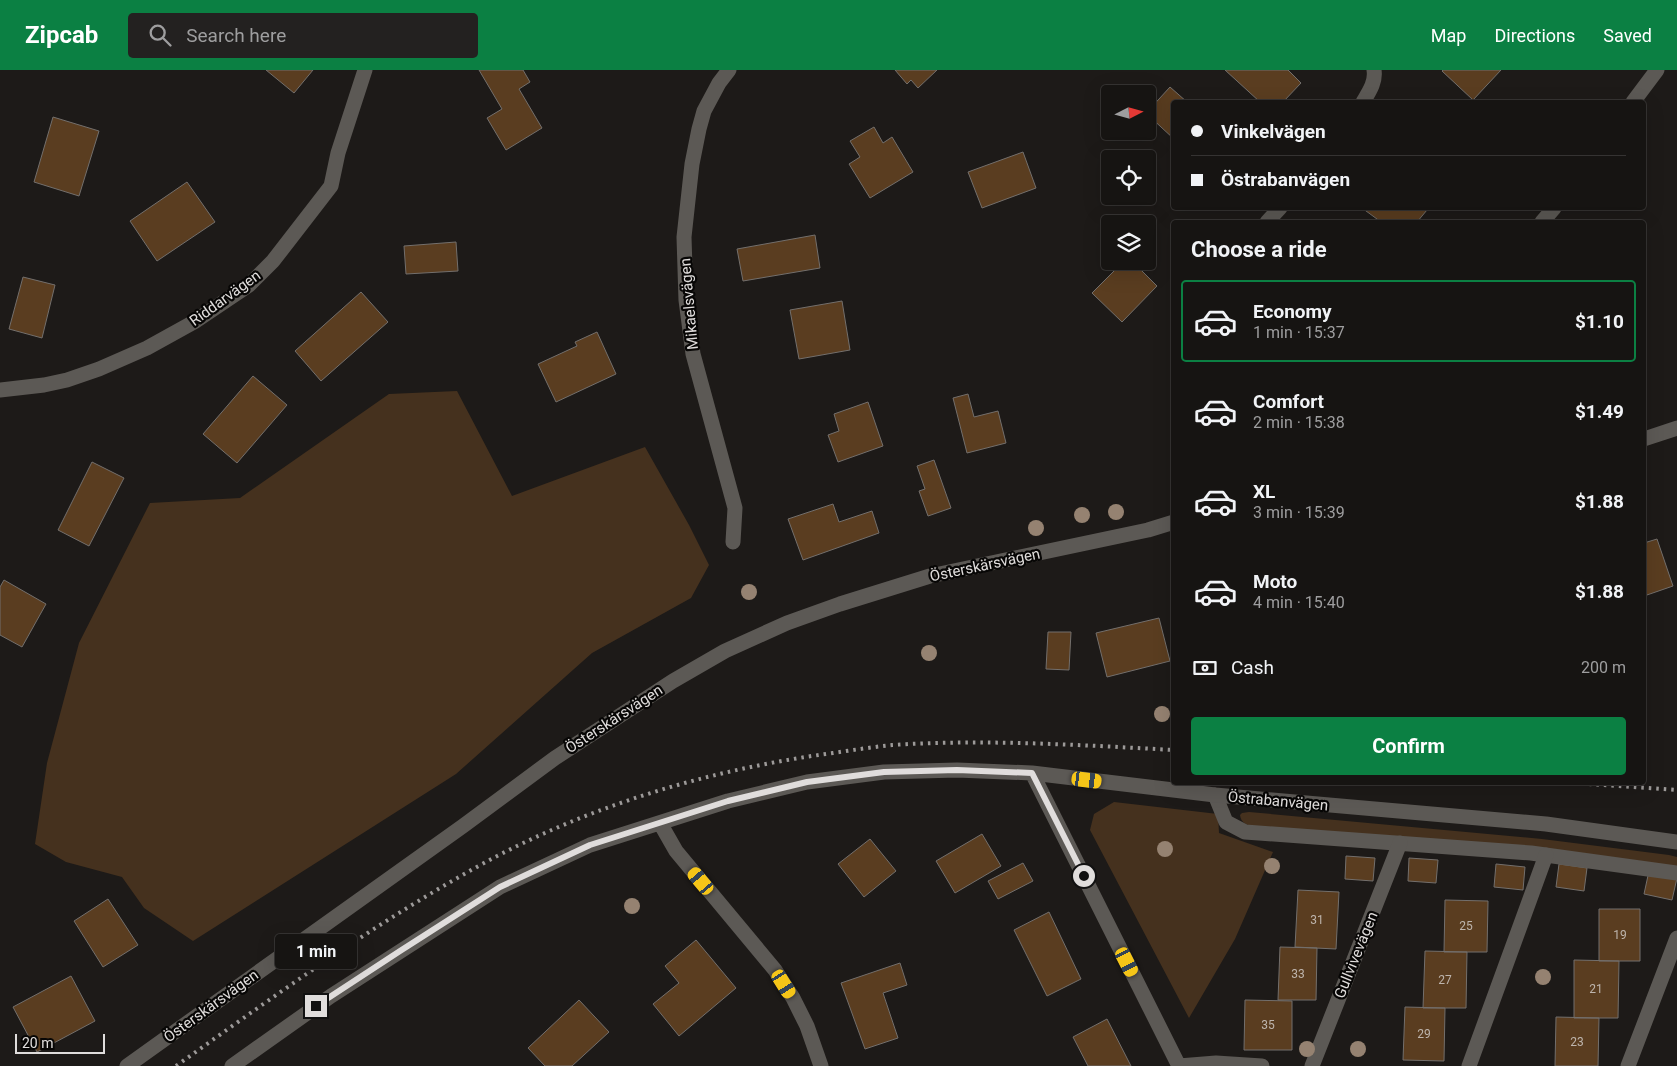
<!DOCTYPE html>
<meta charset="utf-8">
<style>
:root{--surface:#161412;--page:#232120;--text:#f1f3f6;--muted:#9e9e9f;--line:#353332;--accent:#0b8043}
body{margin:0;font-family:Roboto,sans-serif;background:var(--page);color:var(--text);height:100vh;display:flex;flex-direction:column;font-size:19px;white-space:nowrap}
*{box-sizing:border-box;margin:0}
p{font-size:16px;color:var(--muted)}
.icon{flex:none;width:28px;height:28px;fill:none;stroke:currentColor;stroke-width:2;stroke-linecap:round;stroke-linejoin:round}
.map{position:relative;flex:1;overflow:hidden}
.drawer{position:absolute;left:1171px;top:150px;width:475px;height:565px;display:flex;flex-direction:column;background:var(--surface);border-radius:5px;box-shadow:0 5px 20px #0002,0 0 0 1px var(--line)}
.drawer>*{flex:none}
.guide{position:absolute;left:1171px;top:30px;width:475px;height:110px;border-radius:5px;box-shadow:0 5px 20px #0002,0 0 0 1px var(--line);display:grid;align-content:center;height:110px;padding:0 20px;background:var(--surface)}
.needle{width:32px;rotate:84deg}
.tools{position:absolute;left:1101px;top:15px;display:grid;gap:10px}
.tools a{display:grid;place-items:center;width:55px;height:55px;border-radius:5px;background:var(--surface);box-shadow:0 5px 20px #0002,0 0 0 1px var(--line);font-size:25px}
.scale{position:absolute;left:15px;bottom:12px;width:90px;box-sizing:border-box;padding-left:5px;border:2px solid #e0dddc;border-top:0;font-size:14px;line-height:18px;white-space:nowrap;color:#e0dddc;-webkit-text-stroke:4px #070605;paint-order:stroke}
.end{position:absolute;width:22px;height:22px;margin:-11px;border:6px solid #e0dddc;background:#111;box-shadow:0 0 0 2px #111}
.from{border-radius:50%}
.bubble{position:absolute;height:35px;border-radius:5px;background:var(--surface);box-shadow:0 5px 20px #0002,0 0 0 1px var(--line);font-size:16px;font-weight:700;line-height:35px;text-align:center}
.car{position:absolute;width:15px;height:30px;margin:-15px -8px;border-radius:6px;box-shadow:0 0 4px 1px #0007;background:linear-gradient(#f5c518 24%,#345 0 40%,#f5c518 0 76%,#345 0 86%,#f5c518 0)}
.guide b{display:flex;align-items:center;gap:18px;height:48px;font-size:19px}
.guide b+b{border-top:1px solid var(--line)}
.guide i{width:12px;height:12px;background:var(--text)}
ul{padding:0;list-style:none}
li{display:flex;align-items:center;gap:15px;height:82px;margin:0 10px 8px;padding:0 10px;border:2px solid transparent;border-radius:5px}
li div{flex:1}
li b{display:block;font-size:19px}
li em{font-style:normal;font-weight:700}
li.current{border-color:var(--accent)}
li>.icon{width:45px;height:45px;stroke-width:1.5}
h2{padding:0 20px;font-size:22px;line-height:60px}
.pay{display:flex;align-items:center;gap:12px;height:55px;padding:0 20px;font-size:19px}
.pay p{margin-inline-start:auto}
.primary-button{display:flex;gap:10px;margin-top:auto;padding:10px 20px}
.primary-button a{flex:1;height:58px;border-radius:5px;background:var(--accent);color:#fff;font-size:20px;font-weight:700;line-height:58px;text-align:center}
header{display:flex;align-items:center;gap:30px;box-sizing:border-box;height:70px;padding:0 25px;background:var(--accent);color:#fff}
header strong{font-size:24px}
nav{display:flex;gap:28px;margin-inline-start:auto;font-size:18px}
.search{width:350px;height:45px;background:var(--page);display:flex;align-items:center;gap:12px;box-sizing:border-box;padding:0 18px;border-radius:5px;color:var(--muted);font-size:19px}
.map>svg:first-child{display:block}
.green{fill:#45311e}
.building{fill:#5a3d20;stroke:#736f6c}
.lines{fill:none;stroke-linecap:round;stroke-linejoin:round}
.service{stroke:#5c5955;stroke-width:15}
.minor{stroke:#5c5955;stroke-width:15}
.rail{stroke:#9d9a99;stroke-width:4;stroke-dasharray:2.5 5;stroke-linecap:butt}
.tree{fill:#958271}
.route{stroke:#e0dddc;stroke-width:6}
.labels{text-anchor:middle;stroke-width:4.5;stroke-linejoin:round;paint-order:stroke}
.number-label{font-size:12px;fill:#beb5ad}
.street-label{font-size:15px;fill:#e0dddc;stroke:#070605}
</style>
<header>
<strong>Zipcab</strong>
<div class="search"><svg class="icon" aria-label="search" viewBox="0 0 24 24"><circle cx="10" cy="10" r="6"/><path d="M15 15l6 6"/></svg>Search here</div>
<nav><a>Map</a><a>Directions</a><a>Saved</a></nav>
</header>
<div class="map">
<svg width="1677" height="996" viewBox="0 0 1677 996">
<rect width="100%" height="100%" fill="#1d1a18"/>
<path class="green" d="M457,321L512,426L645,377L689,455L709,495L691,528L592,583L456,704L193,871L144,838L122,807L66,792L35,774L47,693L79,573L150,433L240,428L389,324Z
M1114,732L1218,744L1219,763L1273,782L1235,869L1189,948L1090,760L1094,744Z
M1249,742L1542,769L1669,785L1677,787V798L1251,756C1245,754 1241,752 1240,745L1242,743Z"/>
<path class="building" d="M266,0H313L294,23Z
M479,0H523L530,12L519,19L542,58L506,80L487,48L502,39Z
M895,0H937L918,18L911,10L907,14Z
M1225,0H1288L1301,13L1283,32H1260Z
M1443,0H1501L1473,30L1442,1Z
M1170,17L1187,32H1174V69L1148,45V41Z
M53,47L99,61L79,126L34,112Z
M874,57L883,73L892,67L913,102L870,128L849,94L860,87L850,71Z
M1023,82L1036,118L982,138L968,102Z
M187,112L215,152L157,191L130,151Z
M1362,138H1424L1427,140L1417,152H1381Z
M815,165L820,198L743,211L737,179Z
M456,172L458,201L406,204L404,176Z
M1124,191H1132L1157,216L1122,252L1092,223Z
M23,207L55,215L42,268L9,259Z
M361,222L388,252L321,311L295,281Z
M842,231L850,280L799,289L790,240Z
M597,262L616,304L556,332L538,294L577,276L575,272Z
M253,306L287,335L237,393L203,364Z
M968,324L974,347L998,341L1006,373L967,383L953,328Z
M868,332L883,376L838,392L828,365L839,361L834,344Z
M934,390L951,438L928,446L919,421L925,419L917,396Z
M92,392L124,408L89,476L58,460Z
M833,434L839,452L872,441L879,463L803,490L788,449Z
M1657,469L1673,516L1644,526V473Z
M4,510L46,534L22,577L0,565V517Z
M1159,548L1170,591L1107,607L1096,563Z
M1048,562H1071L1069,600L1046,599Z
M982,764L1001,796L955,823L936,791Z
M870,769L896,801L864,827L838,794Z
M1346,786L1375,788L1373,811L1345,809Z
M1409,788L1438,790L1436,813L1408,811Z
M1023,793L1033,811L998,829L988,811Z
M1496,794L1525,797L1523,820L1494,817Z
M1559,794L1587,798L1584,821L1556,817Z
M1649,801L1677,808L1672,830L1644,824Z
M1298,820L1339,822L1336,879L1295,877Z
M108,829L138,875L103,897L74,851Z
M1445,830L1488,831L1487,882H1444Z
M1599,839H1640V891H1599Z
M1049,842L1081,909L1047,926L1014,860Z
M696,870L736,918L679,966L653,934L679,913L665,896Z
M1280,877L1317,878L1316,930H1278Z
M1425,881L1467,882L1466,938H1423Z
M1574,890L1619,891L1618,948H1574Z
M900,893L907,915L883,923L898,968L865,979L841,913Z
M71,906L95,951L37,982L13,937Z
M579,930L609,962L572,996H545L528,978Z
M1245,930L1292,931V980H1244Z
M1405,937L1445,938L1444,991L1403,990Z
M1556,947L1599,948L1598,996H1555Z
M1107,949L1131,996H1088L1073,967Z"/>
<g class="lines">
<path class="service" d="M1215,725L1226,752L1245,762L1531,783L1677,803"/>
<path class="minor" d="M729,0L719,13L704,41L699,59L692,94L684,167L686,230L693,284L735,438L733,472
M1363,32C1369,22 1376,12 1374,0
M1633,32L1657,0
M1267,152L1280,138
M1542,152L1554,138
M0,320L44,315L67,310L99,299L147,278L194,252L249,215L273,191L331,116L338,83L365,0
M1644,369L1677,358
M1032,703L1179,996
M660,753L676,781L775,900L793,928L807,956L821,996
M127,996L463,756L555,688L673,611L725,581L787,553L840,534L930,506L1148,460L1174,452
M232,996L331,926L500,817L590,775L728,731L807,712L884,702L957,700L1032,703L1215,725L1546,754L1677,772
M1179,996L1216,993L1262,996
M1312,996L1400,773
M1469,996L1546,785
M1628,996L1677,868"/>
<path class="rail" d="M1559,712L1677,720
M176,996C276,925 376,852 484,793C591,735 712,699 833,683C853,680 873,677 892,675C986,669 1080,675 1174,680"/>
</g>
<g class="tree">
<circle cx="1116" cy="442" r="8"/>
<circle cx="1082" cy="445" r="8"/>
<circle cx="1036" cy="458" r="8"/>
<circle cx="749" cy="522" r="8"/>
<circle cx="929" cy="583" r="8"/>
<circle cx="1162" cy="644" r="8"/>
<circle cx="1165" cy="779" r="8"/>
<circle cx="1272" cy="796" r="8"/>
<circle cx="632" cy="836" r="8"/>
<circle cx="1543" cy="907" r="8"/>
<circle cx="1307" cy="979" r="8"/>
<circle cx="1358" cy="979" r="8"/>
</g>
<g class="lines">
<path class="route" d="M316,936L400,881L500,817L590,775L728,731L807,712L884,702L957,700L1032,703L1084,806"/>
</g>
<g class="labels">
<g class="number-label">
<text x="1317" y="854">31</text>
<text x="1466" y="860">25</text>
<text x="1620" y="869">19</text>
<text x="1298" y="908">33</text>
<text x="1445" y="914">27</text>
<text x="1596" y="923">21</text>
<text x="1268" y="959">35</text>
<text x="1424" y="968">29</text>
<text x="1577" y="976">23</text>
</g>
<g class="street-label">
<text transform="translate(225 228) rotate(-36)" y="5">Riddarvägen</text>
<text transform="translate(689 234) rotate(-95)" y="5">Mikaelsvägen</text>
<text transform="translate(985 495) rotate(-12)" y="5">Österskärsvägen</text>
<text transform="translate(614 649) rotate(-33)" y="5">Österskärsvägen</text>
<text transform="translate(1278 731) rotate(5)" y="5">Östrabanvägen</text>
<text transform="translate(1356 885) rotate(-68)" y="5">Gullvivevägen</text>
<text transform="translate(211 936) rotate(-36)" y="5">Österskärsvägen</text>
</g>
</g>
</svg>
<div class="tools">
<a><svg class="needle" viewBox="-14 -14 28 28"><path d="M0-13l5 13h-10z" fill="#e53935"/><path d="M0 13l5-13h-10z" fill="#9e9e9f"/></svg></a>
<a><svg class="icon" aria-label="locate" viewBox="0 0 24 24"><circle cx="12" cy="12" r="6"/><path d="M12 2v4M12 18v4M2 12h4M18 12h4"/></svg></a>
<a><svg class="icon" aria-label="layers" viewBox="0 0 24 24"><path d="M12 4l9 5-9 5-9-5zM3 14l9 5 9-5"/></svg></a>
</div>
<div class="scale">20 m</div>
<i class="end from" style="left:1084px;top:806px"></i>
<i class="end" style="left:316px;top:936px"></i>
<div class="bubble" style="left:275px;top:864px;width:82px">1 min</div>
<i class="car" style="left:1087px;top:710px;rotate:97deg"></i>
<i class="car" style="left:701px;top:811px;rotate:320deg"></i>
<i class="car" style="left:1127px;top:892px;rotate:153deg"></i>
<i class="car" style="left:784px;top:914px;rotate:148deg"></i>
<div class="guide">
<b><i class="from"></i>Vinkelvägen</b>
<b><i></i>Östrabanvägen</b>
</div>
<section class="drawer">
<h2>Choose a ride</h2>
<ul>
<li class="current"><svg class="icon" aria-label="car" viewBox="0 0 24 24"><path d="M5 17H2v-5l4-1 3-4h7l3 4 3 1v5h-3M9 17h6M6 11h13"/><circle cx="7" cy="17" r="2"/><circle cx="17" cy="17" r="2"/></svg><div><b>Economy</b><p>1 min · 15:37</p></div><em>$1.10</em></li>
<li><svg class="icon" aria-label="car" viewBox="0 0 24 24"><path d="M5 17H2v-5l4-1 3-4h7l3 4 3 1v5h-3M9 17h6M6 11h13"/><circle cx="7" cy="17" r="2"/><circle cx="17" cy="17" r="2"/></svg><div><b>Comfort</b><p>2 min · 15:38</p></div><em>$1.49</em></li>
<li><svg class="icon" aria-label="car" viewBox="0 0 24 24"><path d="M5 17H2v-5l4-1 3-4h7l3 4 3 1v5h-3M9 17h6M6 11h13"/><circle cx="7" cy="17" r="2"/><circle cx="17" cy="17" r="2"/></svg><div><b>XL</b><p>3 min · 15:39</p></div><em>$1.88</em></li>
<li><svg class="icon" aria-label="car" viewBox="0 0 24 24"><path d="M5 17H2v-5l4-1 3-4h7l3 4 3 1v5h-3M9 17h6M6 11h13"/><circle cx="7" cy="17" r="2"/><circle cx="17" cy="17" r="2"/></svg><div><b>Moto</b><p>4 min · 15:40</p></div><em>$1.88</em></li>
</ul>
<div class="pay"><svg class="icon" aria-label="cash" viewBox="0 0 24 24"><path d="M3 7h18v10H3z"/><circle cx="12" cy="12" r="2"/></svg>Cash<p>200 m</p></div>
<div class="primary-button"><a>Confirm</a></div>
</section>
</div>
